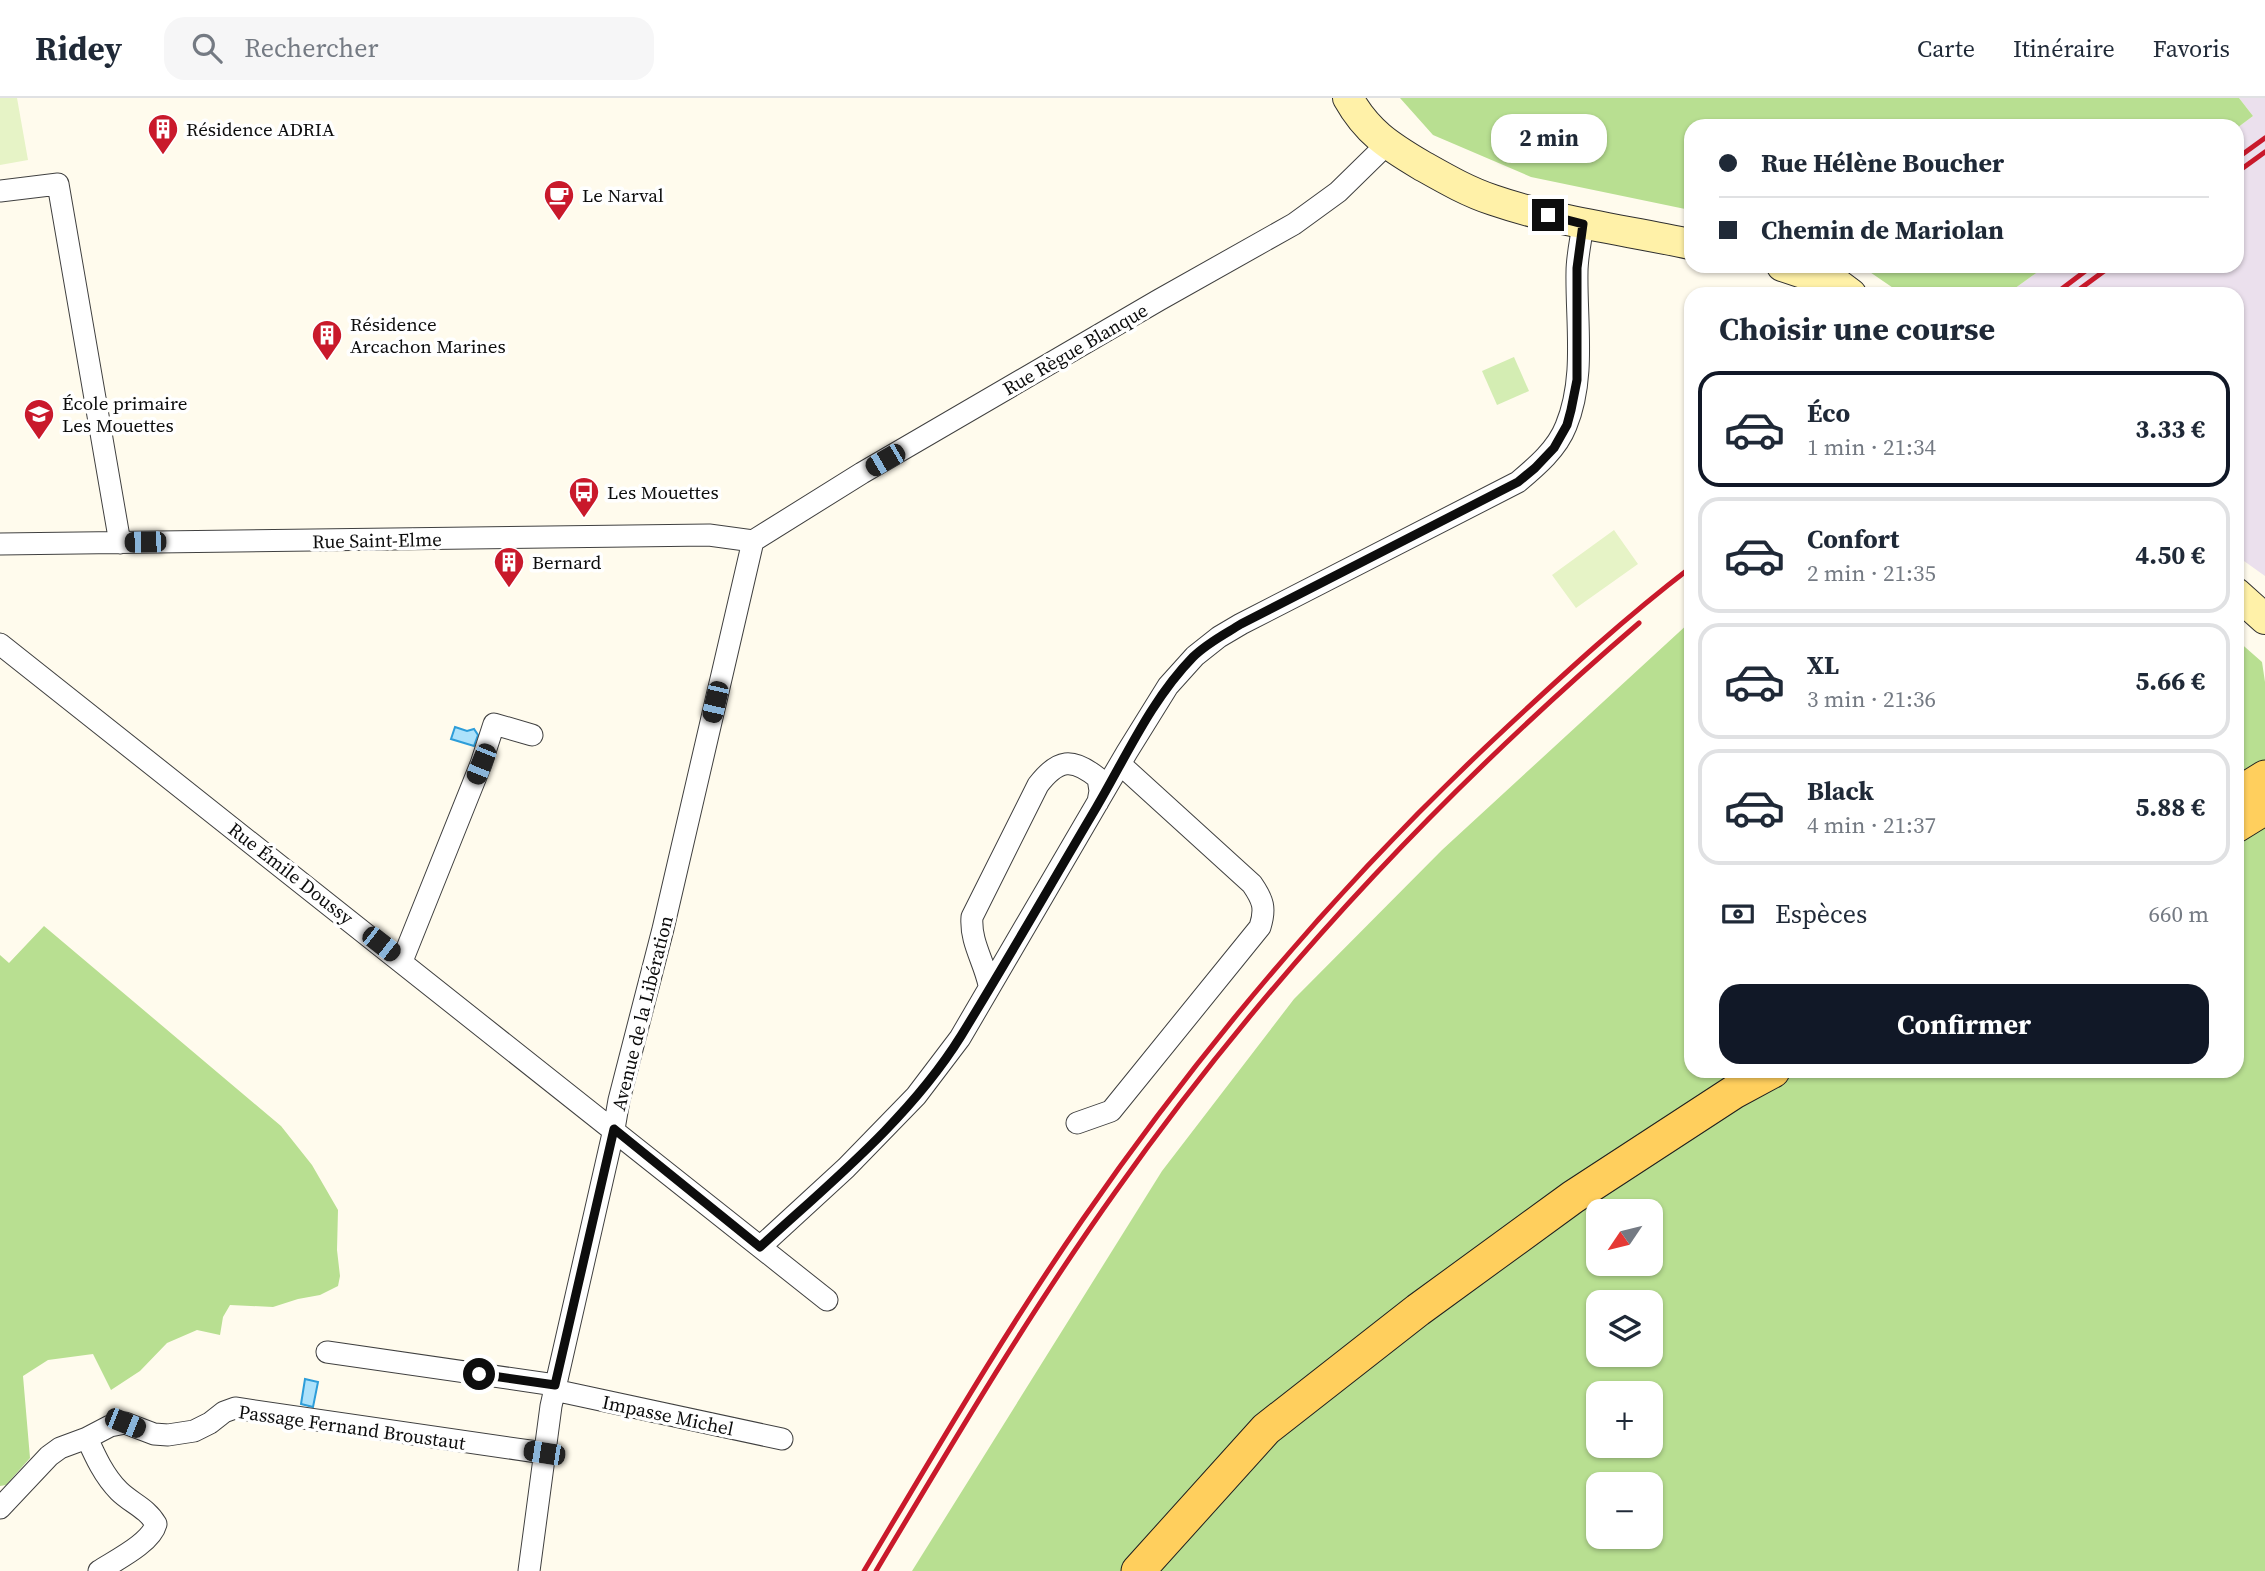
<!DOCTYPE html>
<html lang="fr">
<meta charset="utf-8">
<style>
:root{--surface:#fff;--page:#f6f6f7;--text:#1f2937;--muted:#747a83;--line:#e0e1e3;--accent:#111827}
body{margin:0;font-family:"Source Serif 4",serif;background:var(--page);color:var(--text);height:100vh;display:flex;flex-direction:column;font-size:26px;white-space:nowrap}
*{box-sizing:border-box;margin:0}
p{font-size:23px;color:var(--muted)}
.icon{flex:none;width:38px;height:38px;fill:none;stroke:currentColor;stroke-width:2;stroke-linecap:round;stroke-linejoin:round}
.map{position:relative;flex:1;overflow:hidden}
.sheet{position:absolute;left:1684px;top:189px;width:560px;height:791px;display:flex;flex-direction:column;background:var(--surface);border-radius:21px;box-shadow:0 2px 5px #0004}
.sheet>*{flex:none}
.top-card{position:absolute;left:1684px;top:21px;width:560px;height:154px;border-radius:21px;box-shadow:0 2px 5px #0004;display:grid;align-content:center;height:154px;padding:0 35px;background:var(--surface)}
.needle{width:46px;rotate:235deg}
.fabs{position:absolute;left:1586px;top:1101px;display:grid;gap:14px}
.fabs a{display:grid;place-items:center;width:77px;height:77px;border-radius:14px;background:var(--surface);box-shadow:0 2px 5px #0004;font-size:35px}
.end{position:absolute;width:32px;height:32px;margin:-16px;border:9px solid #0d0d0d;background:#fff;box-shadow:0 0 0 4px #fff}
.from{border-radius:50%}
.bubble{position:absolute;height:49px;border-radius:21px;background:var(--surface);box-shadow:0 2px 5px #0004;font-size:23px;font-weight:700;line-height:49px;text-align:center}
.car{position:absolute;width:21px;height:42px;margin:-21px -10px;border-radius:9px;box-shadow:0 0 5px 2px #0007;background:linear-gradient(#222 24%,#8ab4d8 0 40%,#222 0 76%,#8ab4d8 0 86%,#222 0)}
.top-card b{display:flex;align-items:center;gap:24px;height:66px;font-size:26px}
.top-card b+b{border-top:2px solid var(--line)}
.top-card i{width:18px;height:18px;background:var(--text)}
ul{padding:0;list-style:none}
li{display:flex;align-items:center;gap:21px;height:116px;margin:0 14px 10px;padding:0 21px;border:4px solid var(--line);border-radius:21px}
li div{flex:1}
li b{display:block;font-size:26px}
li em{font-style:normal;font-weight:700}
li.selected{border-color:var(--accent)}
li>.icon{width:63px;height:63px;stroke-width:1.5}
h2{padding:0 35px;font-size:32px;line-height:84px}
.pay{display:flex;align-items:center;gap:18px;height:77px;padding:0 35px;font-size:26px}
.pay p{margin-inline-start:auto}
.action{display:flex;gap:14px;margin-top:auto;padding:14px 35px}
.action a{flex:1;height:80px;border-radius:21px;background:var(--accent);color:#fff;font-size:28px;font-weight:700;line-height:80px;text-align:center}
header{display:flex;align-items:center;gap:42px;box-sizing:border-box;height:98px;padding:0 35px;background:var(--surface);border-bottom:2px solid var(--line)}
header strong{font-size:33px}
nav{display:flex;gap:38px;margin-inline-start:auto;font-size:24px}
.search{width:490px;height:63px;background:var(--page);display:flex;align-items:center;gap:18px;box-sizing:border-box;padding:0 24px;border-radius:21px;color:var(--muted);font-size:26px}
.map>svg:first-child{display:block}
.industrial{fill:#ebe0ed}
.green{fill:#d4edb3}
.forest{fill:#b8df91;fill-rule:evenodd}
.pitch{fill:#e6f3c6}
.water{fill:#ade2fb;stroke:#2d9dd9;stroke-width:2}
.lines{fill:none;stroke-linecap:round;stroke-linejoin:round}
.minor-casing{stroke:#404040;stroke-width:23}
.secondary-casing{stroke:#2f2f2f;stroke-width:32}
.primary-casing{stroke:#1e1e1e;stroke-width:35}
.minor{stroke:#fff;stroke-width:21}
.secondary{stroke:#fff1a8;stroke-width:30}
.primary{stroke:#ffcf5d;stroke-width:33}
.rail{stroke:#c9192b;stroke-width:5}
.route{stroke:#0d0d0d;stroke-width:9}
.labels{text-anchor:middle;stroke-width:7;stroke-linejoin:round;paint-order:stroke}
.poi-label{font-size:19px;fill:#0d0d0d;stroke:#fff;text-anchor:start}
.street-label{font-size:19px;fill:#0d0d0d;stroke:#fff}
</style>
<header>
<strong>Ridey</strong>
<div class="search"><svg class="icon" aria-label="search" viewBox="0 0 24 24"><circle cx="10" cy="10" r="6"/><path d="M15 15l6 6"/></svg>Rechercher</div>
<nav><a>Carte</a><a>Itinéraire</a><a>Favoris</a></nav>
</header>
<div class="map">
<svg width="2265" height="1473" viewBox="0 0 2265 1473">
<rect width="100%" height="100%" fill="#fffbed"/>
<path class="industrial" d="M2239,0H2265V478L2237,458L2236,196H2007L2046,168H2236L2237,30L2253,18Z"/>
<path class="green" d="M1514,259L1529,293L1497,307L1482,273Z"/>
<path class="forest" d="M1400,0H2239L2253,18L2237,30L2236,28H1690V112L1531,79L1433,37Z
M1861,168H2046L2007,196H1902Z
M1690,524V973H2236L2237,542L2262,564L2265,584V1473H912L1162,1073L1294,901L1442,752ZM1598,1113H1650V1166H1598ZM1598,1204H1650V1256H1598ZM1598,1295H1650V1348H1598ZM1598,1386H1650V1438H1598Z
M44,828L281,1028L312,1067L338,1112L337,1152L340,1178L338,1188L320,1197L298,1201L273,1209L230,1207L223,1219L220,1237L197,1232L167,1245L140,1273L111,1292L93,1256L48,1262L23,1278L30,1360L6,1387L0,1388V857L9,865Z"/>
<path class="pitch" d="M0,0H17L28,62L0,67Z
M1614,432L1638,466L1576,510L1552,477Z"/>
<path class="water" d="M455,629L467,633L474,631L478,637L474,648L451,641Z
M305,1281L318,1284L313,1309L301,1306Z"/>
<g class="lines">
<g class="minor-casing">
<path id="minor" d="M0,93L58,86L120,445
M753,443L862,375L1159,202L1294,126L1338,94L1386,47
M0,446L709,437L753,443
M0,546L827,1202
M402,863L481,666L494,626L532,637
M989,887C984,863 970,844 972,819L1038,687C1058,661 1072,659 1098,680L1100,693L1098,704
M1077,1025L1111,1013L1260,829C1266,810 1263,802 1252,786L1120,666
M760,1149L846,1070L916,998L960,940L1127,654L1168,588L1195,558L1219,539L1241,526L1518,384C1537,368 1557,351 1566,328C1586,280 1576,224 1577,174C1577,158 1581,142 1583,126
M327,1254L555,1287
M554,1292L782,1341
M87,1340C95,1358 104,1378 119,1393C131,1405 147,1410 156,1426C151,1445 116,1462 99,1473
M0,1410L49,1358L60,1350L87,1340L110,1328L125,1325L154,1336L168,1337L194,1333L210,1325L224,1314L235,1310L544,1355
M529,1473L551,1308L614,1031L619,1002L663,831L753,443"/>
</g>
<g class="secondary-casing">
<path id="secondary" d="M1348,0C1367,34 1389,48 1421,67C1444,80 1468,94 1493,102C1557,124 1625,132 1690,146
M1782,168L1839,187L1851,196
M2236,495L2265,521"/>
</g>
<g class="primary-casing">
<path id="primary" d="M2236,697L2265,679
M2236,728L2265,710
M1138,1473L1266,1331L1418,1212L1573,1099L1734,994L1773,973"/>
</g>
<use href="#minor" class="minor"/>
<use href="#secondary" class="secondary"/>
<use href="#primary" class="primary"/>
<path class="rail" d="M2236,61L2265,40
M2236,75L2265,54
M2055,196L2092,168
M2073,196L2111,168
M864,1473C935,1354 1004,1235 1083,1121C1206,943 1348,777 1507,629C1566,574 1626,519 1690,470
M876,1473C953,1344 1029,1215 1116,1093C1265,882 1443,693 1639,525"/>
</g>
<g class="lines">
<path class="route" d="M479,1276L555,1287L614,1031L760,1149C831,1084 910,1020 961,938C1007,863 1051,786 1096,710C1126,659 1151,602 1193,559C1207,545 1225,536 1241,526L1518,384L1535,370L1554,350L1567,327L1571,312L1577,282V170L1583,126L1548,117"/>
</g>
<defs>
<g id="building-pin" transform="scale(1.575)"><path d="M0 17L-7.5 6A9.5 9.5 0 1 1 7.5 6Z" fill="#c9192b" stroke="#fff"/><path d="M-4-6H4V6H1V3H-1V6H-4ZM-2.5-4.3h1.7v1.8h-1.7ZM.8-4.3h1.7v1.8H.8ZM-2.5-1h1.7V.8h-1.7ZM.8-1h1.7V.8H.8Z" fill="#fff"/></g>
<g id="cafe-pin" transform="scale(1.575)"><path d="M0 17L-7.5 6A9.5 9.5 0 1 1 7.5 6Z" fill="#c9192b" stroke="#fff"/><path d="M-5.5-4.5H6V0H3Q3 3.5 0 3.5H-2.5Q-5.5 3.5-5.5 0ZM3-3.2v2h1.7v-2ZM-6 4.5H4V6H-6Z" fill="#fff"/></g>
<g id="school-pin" transform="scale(1.575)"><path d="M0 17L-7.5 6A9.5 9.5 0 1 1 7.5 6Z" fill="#c9192b" stroke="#fff"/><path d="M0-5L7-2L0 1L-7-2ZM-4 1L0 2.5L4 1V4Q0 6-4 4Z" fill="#fff"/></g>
<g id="bus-pin" transform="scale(1.575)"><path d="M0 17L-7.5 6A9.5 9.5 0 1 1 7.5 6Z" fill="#c9192b" stroke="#fff"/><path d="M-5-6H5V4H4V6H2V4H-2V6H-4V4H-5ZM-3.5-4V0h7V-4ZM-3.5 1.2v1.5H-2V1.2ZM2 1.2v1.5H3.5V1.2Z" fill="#fff"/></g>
</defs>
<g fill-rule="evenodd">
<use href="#building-pin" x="163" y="31"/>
<use href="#cafe-pin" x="559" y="97"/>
<use href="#building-pin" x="327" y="237"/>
<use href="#school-pin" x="39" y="316"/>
<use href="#bus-pin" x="584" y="394"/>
<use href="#building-pin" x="509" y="464"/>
</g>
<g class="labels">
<g class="poi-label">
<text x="186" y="38">Résidence ADRIA</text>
<text x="582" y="104">Le Narval</text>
<text x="350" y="233">Résidence<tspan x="350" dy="22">Arcachon Marines</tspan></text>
<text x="62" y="312">École primaire<tspan x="62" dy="22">Les Mouettes</tspan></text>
<text x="607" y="401">Les Mouettes</text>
<text x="532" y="471">Bernard</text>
</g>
<g class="street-label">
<text transform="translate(1075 251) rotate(-30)" y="7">Rue Règue Blanque</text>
<text transform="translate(377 442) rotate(-1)" y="7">Rue Saint-Elme</text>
<text transform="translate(291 775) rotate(38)" y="7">Rue Émile Doussy</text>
<text transform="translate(642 915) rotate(-76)" y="7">Avenue de la Libération</text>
<text transform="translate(668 1317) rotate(12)" y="7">Impasse Michel</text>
<text transform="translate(352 1329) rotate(8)" y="7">Passage Fernand Broustaut</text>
</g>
</g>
</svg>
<div class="fabs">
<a><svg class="needle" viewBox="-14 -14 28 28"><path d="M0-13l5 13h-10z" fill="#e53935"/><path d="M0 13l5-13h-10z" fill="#747a83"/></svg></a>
<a><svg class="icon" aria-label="layers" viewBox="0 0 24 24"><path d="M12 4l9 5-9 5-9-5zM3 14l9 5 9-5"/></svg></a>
<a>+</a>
<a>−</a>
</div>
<i class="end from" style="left:479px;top:1276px"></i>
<i class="end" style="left:1548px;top:117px"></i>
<div class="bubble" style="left:1491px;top:16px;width:116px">2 min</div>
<i class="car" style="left:885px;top:362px;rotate:240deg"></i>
<i class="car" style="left:145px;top:444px;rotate:269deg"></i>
<i class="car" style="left:715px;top:604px;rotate:193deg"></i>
<i class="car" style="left:481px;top:666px;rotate:202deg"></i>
<i class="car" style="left:381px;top:846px;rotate:128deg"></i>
<i class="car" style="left:125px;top:1325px;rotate:112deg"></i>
<i class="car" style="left:544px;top:1355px;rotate:279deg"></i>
<div class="top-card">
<b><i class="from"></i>Rue Hélène Boucher</b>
<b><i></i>Chemin de Mariolan</b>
</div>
<section class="sheet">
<h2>Choisir une course</h2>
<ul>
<li class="selected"><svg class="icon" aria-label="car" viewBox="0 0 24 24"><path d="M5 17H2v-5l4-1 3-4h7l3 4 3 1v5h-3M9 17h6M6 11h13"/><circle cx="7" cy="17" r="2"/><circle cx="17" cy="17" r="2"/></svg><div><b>Éco</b><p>1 min · 21:34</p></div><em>3.33 €</em></li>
<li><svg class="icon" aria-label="car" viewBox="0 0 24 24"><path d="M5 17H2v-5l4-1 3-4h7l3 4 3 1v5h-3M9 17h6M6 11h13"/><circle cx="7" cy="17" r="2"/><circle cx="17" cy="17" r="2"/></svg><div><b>Confort</b><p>2 min · 21:35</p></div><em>4.50 €</em></li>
<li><svg class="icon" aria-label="car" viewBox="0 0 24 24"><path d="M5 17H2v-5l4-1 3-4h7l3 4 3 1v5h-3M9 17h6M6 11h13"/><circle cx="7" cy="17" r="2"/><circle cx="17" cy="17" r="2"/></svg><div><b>XL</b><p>3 min · 21:36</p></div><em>5.66 €</em></li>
<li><svg class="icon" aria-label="car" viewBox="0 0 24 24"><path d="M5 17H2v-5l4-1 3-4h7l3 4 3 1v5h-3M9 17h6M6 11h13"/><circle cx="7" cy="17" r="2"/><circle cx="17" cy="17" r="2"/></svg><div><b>Black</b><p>4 min · 21:37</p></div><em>5.88 €</em></li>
</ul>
<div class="pay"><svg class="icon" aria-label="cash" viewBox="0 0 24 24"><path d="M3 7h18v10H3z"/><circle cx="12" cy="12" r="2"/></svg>Espèces<p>660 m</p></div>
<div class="action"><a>Confirmer</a></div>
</section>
</div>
